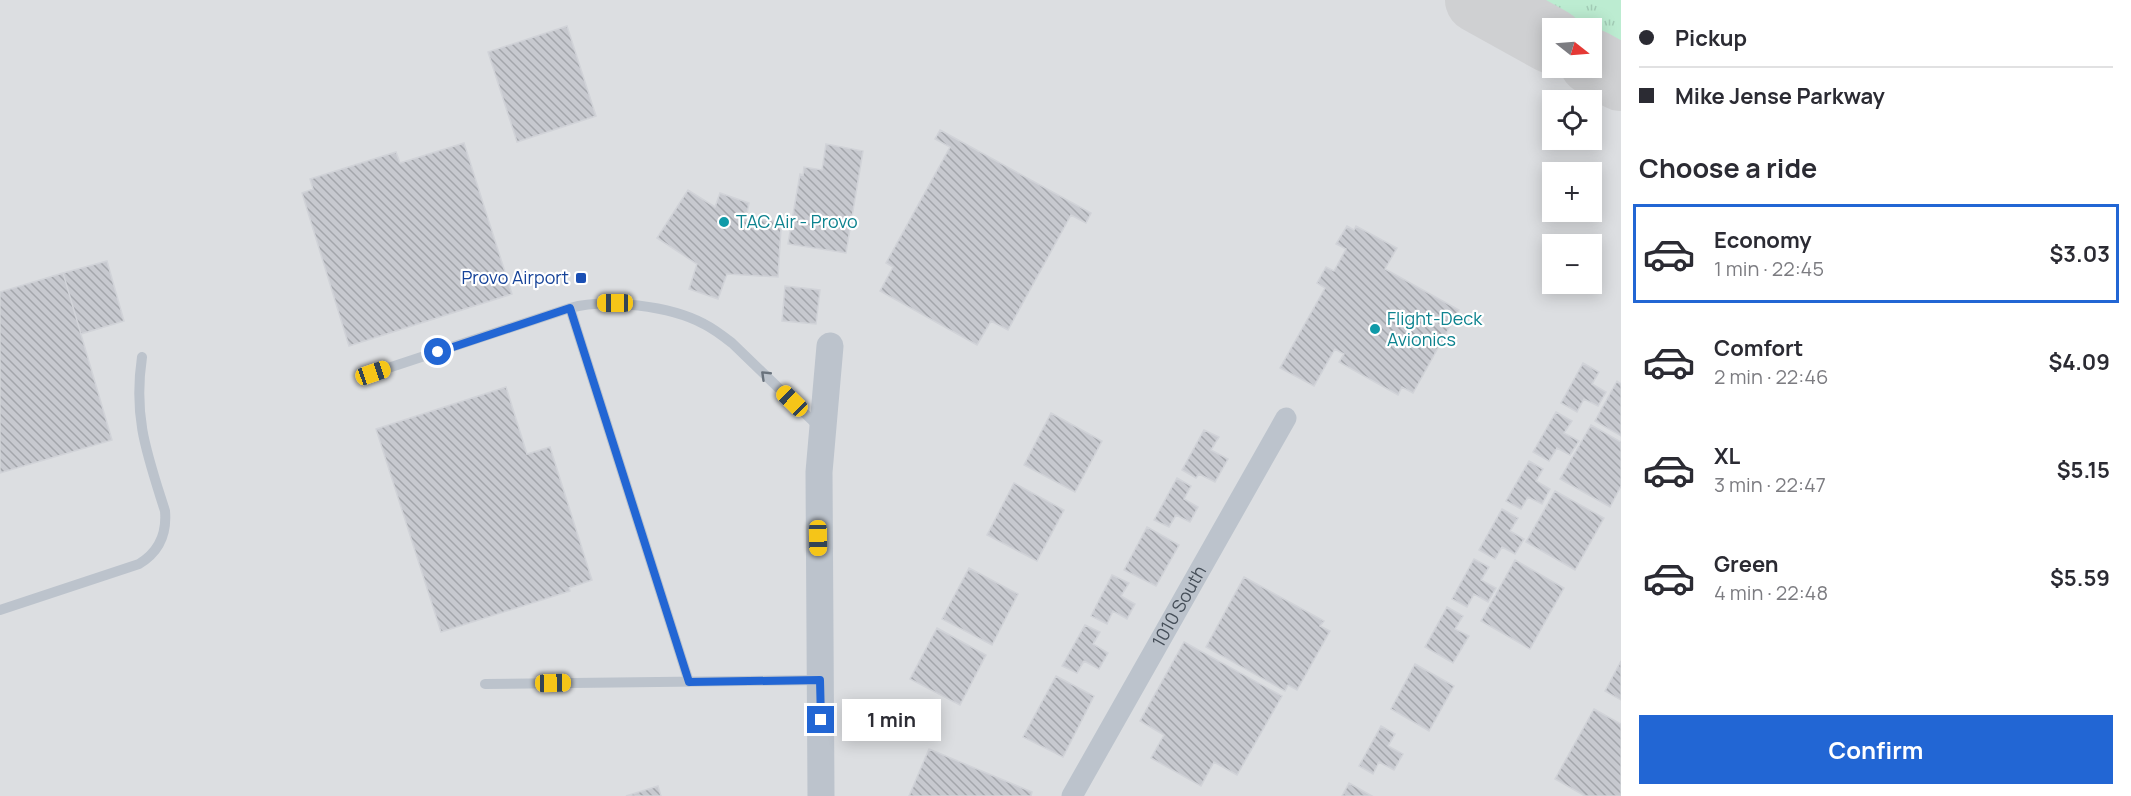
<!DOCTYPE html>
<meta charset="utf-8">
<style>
:root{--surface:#fff;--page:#f7f7f7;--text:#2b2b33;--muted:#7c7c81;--line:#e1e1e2;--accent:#2266d4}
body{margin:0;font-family:Manrope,sans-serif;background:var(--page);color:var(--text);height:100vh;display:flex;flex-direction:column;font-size:22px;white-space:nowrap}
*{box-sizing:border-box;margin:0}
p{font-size:20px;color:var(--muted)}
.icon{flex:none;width:33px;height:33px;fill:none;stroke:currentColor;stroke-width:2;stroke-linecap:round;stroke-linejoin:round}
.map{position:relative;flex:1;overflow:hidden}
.sheet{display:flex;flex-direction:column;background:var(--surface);width:510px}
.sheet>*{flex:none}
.top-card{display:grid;align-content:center;height:132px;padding:0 18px;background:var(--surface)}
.needle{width:39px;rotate:107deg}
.fabs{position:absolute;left:1542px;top:18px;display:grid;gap:12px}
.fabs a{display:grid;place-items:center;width:60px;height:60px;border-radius:0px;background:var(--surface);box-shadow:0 3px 15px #0003;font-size:30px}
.end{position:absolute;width:27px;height:27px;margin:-14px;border:8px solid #2266d4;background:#fff;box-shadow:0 0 0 3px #fff}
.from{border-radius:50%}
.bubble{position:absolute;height:42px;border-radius:0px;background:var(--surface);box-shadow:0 3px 15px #0003;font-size:20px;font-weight:700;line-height:42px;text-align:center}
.car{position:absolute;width:18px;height:36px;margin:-18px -9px;border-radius:8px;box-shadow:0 0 4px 2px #0007;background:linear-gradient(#f5c518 24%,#345 0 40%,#f5c518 0 76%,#345 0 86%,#f5c518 0)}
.top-card b{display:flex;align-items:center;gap:21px;height:57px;font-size:22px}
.top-card b+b{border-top:2px solid var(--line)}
.top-card i{width:15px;height:15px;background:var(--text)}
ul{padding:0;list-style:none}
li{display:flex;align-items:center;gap:18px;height:99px;margin:0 12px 9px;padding:0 6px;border:3px solid transparent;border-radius:0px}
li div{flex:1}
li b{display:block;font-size:22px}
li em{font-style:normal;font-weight:700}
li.current{border-color:var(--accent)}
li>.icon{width:54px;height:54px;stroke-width:1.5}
h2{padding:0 18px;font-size:27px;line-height:72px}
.action{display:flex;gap:12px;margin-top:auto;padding:12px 18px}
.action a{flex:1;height:69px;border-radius:0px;background:var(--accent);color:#fff;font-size:24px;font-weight:700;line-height:69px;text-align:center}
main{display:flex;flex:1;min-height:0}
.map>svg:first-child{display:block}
.airport{fill:#dcdee1;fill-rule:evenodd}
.grass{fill:url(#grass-tufts)}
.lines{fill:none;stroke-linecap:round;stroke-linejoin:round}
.taxiway{stroke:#cfd0d2;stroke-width:66}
.building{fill:url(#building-back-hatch);stroke:#d1d3d8;stroke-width:1.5}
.service{stroke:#bcc3cc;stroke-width:10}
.minor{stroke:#bcc3cc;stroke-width:21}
.tertiary{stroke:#bcc3cc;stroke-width:27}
.oneway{stroke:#69727c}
.route{stroke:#2266d4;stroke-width:8}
.culture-dot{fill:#0f9aa8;stroke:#fff;stroke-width:2}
.transit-dot{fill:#1a4fb4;stroke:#fff;stroke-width:2}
.labels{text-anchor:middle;stroke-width:4.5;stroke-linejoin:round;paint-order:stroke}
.culture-label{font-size:18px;fill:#0d838f;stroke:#fff;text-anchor:start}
.transit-label{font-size:18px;fill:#164399;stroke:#fff;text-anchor:end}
.street-label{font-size:18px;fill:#464f59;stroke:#fff}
</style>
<main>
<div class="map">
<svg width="1621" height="796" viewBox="0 0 1621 796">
<defs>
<pattern id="grass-tufts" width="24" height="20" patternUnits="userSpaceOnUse" patternTransform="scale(1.5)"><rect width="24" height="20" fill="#bcecd1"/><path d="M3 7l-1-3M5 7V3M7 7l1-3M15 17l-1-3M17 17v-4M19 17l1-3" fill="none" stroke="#a3ccb6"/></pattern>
<pattern id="building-back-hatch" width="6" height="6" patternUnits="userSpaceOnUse" patternTransform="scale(1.5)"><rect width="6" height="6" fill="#c7c9cf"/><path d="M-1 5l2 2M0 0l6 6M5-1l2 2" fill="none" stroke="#a3a6ab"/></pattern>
</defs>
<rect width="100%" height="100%" fill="#efeded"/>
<path class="airport" d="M0,0H1621V796H0ZM1552,28H1592V68H1552ZM1552,100H1592V140H1552ZM1552,172H1592V212H1552ZM1552,244H1592V284H1552Z"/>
<path class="grass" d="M1540,0H1621V45Z"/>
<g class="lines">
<path class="taxiway" d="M1478,0L1552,41
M1592,62L1621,78"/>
</g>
<path class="building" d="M567,26L596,116L517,142L488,52Z
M940,130L1091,213L1086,223L1071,215L1008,330L991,321L977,345L880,291L893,267L886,263L950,147L935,139Z
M464,143L512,294L349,346L302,193L313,189L310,179L396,152L400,163Z
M826,144L863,151L846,253L788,244L791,226L781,228L778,277L727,274L718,299L689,289L697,264L657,238L688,190L715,207L720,193L749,203L746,219L781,221V223L792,220L800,174L803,175L804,167L822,170Z
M1347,226L1354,230L1356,226L1397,248L1385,269L1459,310L1413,393L1402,387L1398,395L1339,362L1344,354L1335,349L1314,386L1280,368L1325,288L1317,283L1326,267L1334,271L1346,249L1336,244Z
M107,261L124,321L81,334L63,273Z
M63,273L112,440L0,473V292Z
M785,286L820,290L816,324L782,321Z
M1583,363L1599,372L1592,384L1606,392L1598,406L1584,399L1577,412L1561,403Z
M1617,381L1621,384V436L1595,421Z
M506,387L527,454L550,447L592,580L569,588L570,591L441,632L376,429Z
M1556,412L1572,421L1564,433L1579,441L1570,455L1557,448L1549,461L1533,452Z
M1051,413L1102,441L1075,492L1024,465Z
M1591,425L1621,442V486L1610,507L1560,479Z
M1204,430L1219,437L1211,450L1228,459L1215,482L1199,474L1196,478L1182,470Z
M1529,461L1543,469L1536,481L1550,489L1542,504L1528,497L1521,509L1506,501Z
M1177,478L1191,486L1184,499L1198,507L1190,522L1176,515L1169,527L1154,520Z
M1014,483L1064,510L1037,561L987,535Z
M1555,491L1604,518L1575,570L1526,542Z
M1502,509L1518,518L1510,531L1524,539L1515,554L1502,547L1495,559L1479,550Z
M1147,527L1179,545L1156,586L1124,570Z
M1474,559L1489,567L1481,580L1496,588L1488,602L1474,594L1467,607L1452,599Z
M1515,560L1564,588L1530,649L1481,621Z
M969,568L1018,594L992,645L942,619Z
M1112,575L1129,583L1121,596L1135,604L1127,619L1113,611L1107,624L1091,616Z
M1244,577L1324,621L1320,626L1330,631L1297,690L1288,685L1285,691L1206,647Z
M1447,607L1463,616L1455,629L1469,636L1453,663L1425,647Z
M1085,625L1100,632L1093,644L1108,653L1099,669L1084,661L1077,673L1062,666Z
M937,628L986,655L960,705L910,679Z
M1184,642L1282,696L1237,775L1214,762L1201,786L1151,758L1164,735L1140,721Z
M1621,661V700L1605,691Z
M1415,664L1454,686L1429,731L1391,709Z
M1056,676L1094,696L1063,757L1023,737Z
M1594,709L1621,724V796H1585L1555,779Z
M1381,726L1395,734L1388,746L1403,754L1394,770L1379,762L1373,774L1359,766Z
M929,749L1032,792L1031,796H909Z
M1349,783L1372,796H1342Z
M658,786L661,796H626Z"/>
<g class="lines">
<path class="service" d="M570,308L689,682
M373,373L570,308C606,298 671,306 704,324C714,329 723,336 732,343L819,427
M0,610L139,564C159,552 167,534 165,511C147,454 133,418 142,357
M485,684L820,680"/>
<path class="minor" id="s1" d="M1072,796L1286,418"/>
<path class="tertiary" d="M821,796L819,472L830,346"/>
</g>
<defs><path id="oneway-chevron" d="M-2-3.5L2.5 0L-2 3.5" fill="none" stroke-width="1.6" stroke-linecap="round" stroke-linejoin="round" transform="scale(1.5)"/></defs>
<use class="oneway" href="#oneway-chevron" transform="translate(765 375) rotate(-136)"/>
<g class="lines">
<path class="route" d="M438,352L570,308L689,682L820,680L821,720"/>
</g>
<g class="culture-dot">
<circle cx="724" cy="222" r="6"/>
<circle cx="1375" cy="329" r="6"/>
</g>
<rect class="transit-dot" x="575" y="272" width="12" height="12" rx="3"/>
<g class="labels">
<g class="culture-label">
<text x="736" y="228">TAC Air - Provo</text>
<text x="1387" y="325">Flight-Deck<tspan x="1387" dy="21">Avionics</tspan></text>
</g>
<g class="transit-label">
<text x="569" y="284">Provo Airport</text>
</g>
<g class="street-label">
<text dy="6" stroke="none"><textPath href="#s1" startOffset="218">1010 South</textPath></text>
</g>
</g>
</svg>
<div class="fabs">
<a><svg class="needle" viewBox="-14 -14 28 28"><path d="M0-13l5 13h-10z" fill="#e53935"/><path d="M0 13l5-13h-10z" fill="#7c7c81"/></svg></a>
<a><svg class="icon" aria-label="locate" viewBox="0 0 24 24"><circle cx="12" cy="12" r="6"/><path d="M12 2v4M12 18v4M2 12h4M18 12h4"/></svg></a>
<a>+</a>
<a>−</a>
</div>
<i class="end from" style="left:438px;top:352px"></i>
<i class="end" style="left:821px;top:720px"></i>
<div class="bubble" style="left:842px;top:699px;width:99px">1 min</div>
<i class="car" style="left:615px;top:303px;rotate:270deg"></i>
<i class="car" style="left:373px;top:373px;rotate:71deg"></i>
<i class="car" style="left:792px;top:401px;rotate:314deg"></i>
<i class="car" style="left:818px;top:538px;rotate:179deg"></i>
<i class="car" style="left:553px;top:683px;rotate:89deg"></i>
</div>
<section class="sheet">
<div class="top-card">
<b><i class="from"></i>Pickup</b>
<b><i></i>Mike Jense Parkway</b>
</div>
<h2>Choose a ride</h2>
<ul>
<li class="current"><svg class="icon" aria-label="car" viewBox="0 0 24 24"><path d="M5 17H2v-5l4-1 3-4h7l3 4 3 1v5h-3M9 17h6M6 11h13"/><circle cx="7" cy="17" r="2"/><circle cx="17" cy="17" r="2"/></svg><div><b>Economy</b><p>1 min · 22:45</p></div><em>$3.03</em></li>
<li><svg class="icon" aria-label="car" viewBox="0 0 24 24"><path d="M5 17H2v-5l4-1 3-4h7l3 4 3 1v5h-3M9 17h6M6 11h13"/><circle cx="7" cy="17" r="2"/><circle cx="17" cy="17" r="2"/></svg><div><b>Comfort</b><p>2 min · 22:46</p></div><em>$4.09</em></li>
<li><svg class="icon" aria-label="car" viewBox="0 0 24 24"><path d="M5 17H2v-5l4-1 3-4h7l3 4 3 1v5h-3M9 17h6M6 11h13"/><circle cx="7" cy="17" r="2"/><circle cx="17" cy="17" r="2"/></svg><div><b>XL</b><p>3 min · 22:47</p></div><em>$5.15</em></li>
<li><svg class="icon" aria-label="car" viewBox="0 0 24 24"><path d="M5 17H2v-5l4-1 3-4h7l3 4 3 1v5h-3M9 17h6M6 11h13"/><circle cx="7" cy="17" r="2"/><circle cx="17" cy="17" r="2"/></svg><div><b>Green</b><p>4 min · 22:48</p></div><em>$5.59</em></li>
</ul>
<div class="action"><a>Confirm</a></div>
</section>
</main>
